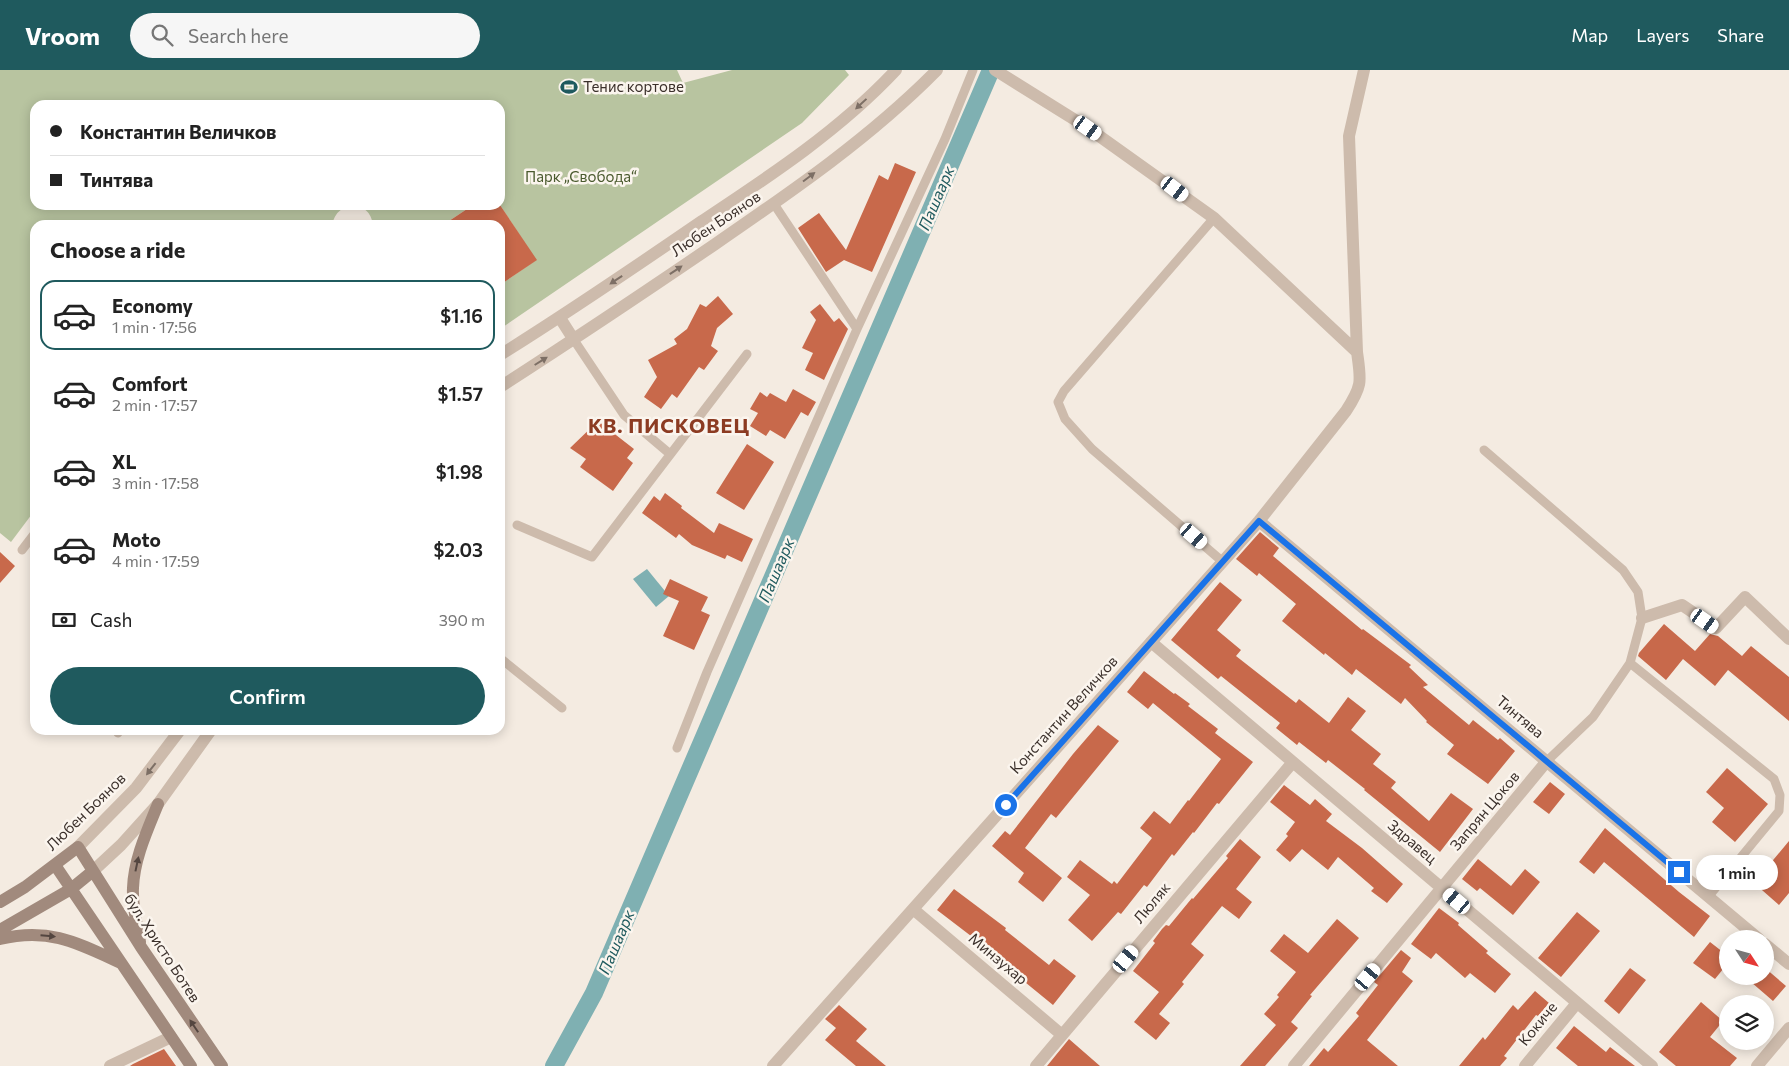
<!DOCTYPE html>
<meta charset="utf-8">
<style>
:root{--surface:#fff;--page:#f6f6f6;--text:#222;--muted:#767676;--line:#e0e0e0;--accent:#1f5a5e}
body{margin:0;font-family:Commissioner,sans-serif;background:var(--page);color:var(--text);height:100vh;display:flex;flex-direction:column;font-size:19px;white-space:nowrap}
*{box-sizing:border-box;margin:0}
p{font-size:16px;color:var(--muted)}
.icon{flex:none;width:28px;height:28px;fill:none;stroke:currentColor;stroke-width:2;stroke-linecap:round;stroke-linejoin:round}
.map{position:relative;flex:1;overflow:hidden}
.drawer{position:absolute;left:30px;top:150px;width:475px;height:515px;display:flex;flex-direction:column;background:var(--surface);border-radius:15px;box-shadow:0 2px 12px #0003}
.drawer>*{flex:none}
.top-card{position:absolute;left:30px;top:30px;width:475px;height:110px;border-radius:15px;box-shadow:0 2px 12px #0003;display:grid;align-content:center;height:110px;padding:0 20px;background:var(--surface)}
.needle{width:32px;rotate:126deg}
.fabs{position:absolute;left:1719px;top:860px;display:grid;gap:10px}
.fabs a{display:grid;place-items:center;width:55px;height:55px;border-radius:50%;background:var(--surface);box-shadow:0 2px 12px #0003;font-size:25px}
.end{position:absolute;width:22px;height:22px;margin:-11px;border:6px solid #1a73e8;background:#fff;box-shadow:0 0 0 2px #fff}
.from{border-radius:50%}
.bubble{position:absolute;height:35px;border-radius:18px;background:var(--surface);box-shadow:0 2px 12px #0003;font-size:16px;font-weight:600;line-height:35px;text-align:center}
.car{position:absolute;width:15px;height:30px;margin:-15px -8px;border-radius:6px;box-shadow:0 0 4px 1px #0007;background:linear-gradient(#fff 24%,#345 0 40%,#fff 0 76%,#345 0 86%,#fff 0)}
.top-card b{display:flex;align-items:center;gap:18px;height:48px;font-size:19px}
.top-card b+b{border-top:1px solid var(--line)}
.top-card i{width:12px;height:12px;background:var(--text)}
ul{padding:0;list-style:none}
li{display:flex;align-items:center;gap:15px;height:70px;margin:0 10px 8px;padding:0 10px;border:2px solid transparent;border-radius:15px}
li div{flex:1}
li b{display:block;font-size:19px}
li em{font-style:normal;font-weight:600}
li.on{border-color:var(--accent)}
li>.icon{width:45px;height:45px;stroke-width:1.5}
h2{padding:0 20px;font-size:22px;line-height:60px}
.pay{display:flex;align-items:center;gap:12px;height:55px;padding:0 20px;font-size:19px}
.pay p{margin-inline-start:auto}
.cta{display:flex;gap:10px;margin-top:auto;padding:10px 20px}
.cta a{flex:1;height:58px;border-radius:30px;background:var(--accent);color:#fff;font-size:20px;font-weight:600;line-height:58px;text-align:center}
header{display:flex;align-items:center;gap:30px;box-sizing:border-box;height:70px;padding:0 25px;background:var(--accent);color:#fff}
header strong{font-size:24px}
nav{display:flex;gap:28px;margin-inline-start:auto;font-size:18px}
.search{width:350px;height:45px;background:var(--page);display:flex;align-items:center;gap:12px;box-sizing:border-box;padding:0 18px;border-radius:28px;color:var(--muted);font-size:19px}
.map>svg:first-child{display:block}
.green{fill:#b8c4a0}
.water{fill:#7fb0b2}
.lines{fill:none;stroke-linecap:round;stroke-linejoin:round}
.canal{stroke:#7fb0b2;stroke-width:18}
.building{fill:#c8694b}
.service{stroke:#cdbbac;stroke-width:9}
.minor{stroke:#cdbbac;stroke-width:12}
.tertiary{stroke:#cdbbac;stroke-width:12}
.secondary{stroke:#a18a7d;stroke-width:12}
.oneway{fill:#7d6f65}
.oneway2{fill:#544640}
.route{stroke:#1a73e8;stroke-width:6}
.labels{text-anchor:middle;stroke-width:5;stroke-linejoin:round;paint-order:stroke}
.poi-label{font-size:15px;fill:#3b302b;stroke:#fbf5ee;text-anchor:start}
.park-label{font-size:15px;fill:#4a5a2e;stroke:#fbf5ee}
.street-label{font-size:15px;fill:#3b302b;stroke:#fbf5ee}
.water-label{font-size:16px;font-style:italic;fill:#1f5a5e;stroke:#fbf5ee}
.district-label{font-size:20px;font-weight:bold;letter-spacing:1px;fill:#8c3b22;stroke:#fbf5ee}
</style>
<header>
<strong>Vroom</strong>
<div class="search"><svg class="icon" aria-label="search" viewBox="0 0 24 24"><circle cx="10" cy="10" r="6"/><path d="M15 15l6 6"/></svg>Search here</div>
<nav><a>Map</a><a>Layers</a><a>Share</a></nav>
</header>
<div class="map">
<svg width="1789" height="996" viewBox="0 0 1789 996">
<rect width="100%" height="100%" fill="#f4ebe1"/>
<path class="green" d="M0,0H677L683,13L732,0H845L849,5L802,53L500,259V215L536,190L500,135V35H35V135H473L443,155H373C370,129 337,129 332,155H35V440L11,472L0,463Z"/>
<path class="water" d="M647,499L669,526L656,537L633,509Z"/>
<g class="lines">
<path class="canal" d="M554,996L594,923L991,0"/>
</g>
<path class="building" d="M895,93L916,102L872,202L844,190L826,202L798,158L819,143L846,180L879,105L888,110Z
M473,135H500L537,190L500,215V155H443Z
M718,226L733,244L717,258L711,276L718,281L704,300L699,297L677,328L672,324L661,339L644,327L657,307L648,290L677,274L674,269L687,259L700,234L706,237Z
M820,234L834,252L839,248L848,259L824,310L805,300L813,283L802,278L816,250L810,242Z
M793,319L816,332L808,346L801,342L785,369L770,360L766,366L750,356L758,343L750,339L760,322L767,327L770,323L786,332Z
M598,351L634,379L627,388L633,393L613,421L580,397L586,389L570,378Z
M747,374L774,392L744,440L716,423Z
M665,423L682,436L681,438L714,463L719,453L753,469L742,492L727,485L725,489L692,475L679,464L676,468L642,443L654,426L660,431Z
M1260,462L1279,478L1273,486L1362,560L1363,559L1411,595L1409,597L1428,615L1423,617L1469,655L1473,650L1498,670L1500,668L1515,681L1488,714L1447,684L1454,675L1426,652L1427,651L1405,628L1401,634L1356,599L1352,605L1325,583L1324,585L1282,551L1296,534L1259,503L1257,506L1236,489Z
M0,482L15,496L0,513Z
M670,509L708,527L701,541L710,545L694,580L663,566L679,531L663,524Z
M1220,512L1242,530L1217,560L1241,580L1236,586L1296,633L1299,629L1329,653L1348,627L1366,641L1351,660L1381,684L1373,694L1396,712L1391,718L1429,751L1451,723L1473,739L1440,782L1364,720L1365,719L1328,690L1326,693L1299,672L1297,675L1276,658L1280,653L1221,606L1218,609L1171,570Z
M1664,554L1695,581L1710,564L1718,566L1742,586L1751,576L1789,607V651L1728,600L1715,616L1683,589L1666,610L1638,586L1639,583Z
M1144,601L1174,624L1175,623L1190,634L1188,636L1218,659L1215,663L1253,692L1219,734L1217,733L1194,763L1193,762L1174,786L1172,784L1147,817L1144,815L1121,844L1118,842L1092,871L1068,850L1090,825L1067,807L1080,790L1112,814L1114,811L1117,814L1152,768L1140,758L1154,741L1170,754L1188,730L1189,731L1221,689L1153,633L1148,639L1127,622Z
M1098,655L1119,671L1056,748L1051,744L1025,778L1062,808L1043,832L1018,812L1024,803L992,776L1005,761L1010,765L1073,684Z
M1727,698L1768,734L1735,772L1712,752L1724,738L1706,722Z
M1550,712L1565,724L1549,744L1533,732Z
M1284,715L1310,735L1315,729L1332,744L1326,751L1362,778L1403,814L1387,833L1371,821L1374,818L1338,787L1328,800L1302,779L1290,792L1276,780L1288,766L1286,764L1295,752L1270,732Z
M1605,758L1679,822L1710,846L1694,867L1604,792L1594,804L1579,792Z
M1240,769L1261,787L1236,819L1252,832L1239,849L1222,836L1191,874L1204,885L1182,912L1184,914L1159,944L1170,953L1156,970L1134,952L1159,922L1133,901L1155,873L1153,871L1162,859L1166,855L1169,856L1192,828L1193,829L1228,788L1226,786Z
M1789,771V823L1779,835L1754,813Z
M1478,789L1511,816L1525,799L1540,812L1513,845L1480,818L1477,821L1462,809Z
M954,819L1006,858L1005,860L1049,895L1054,889L1076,906L1053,935L1003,894L1005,892L937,840Z
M1439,838L1459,853L1458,855L1488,881L1486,883L1511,904L1495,923L1470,903L1465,908L1436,883L1431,889L1411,874Z
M1577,842L1600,861L1561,907L1538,888Z
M1337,849L1359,868L1310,925L1312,926L1291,952L1298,958L1265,996H1240L1276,955L1264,944L1279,927L1277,925L1296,902L1270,881L1284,864L1308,883Z
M1710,872L1728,886V893L1715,909L1693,893Z
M1401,880L1411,888L1402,902L1413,911L1367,970L1398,996H1309L1324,978L1328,982L1359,946L1356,943L1378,915L1374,912Z
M1630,898L1646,910L1619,944L1604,931Z
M1765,898L1786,916L1773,931L1744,906H1765Z
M1535,921L1549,933L1538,946L1536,945L1504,986L1507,988L1500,996H1459L1483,967L1485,970L1513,935L1518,940Z
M1701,932L1723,951L1710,967L1737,988L1730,996H1676L1659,982Z
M839,935L867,959L856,971L886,996H856L825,970L836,958L825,949Z
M1574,956L1606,982L1610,977L1635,996H1578L1556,978Z
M1069,969L1100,996H1047Z
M164,979L176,996H130L133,994Z"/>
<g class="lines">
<path class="service" d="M774,134L857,259
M1214,148L1064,321L1058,332L1065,349L1092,379L1223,492
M574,270L624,345L670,384
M1484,380L1623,500L1638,522L1642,548L1630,593L1593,647L1547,691
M517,455L592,487L747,284
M22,480L35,463
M500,588L562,638
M1630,593L1774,709L1780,725L1779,741L1709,826
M118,663L120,660
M677,678L707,602L857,259L945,69L973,0"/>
<path class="minor" d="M995,0L1088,58L1214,148L1357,282
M1259,451L1759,869
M1642,548L1682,535L1716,558L1745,527L1789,569
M1151,572L1652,996
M913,839L1062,965
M1765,874L1789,894
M110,996L171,967
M773,996L1259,451L1346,341C1363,315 1361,311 1357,282L1349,66L1364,0
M1036,996L1293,692
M1294,996L1547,691
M1525,996L1577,933
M1757,996L1789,958"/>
<path class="tertiary" d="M560,248L574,270
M500,285C569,242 635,197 702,151C770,106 840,60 896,0
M500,317C570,272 639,226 708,179C788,124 869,69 937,0
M78,777L136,718L180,660
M93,801L121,775L158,734L211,660"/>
<path class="secondary" d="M55,795L191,996
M0,832L25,817L78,777L141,877L222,996
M0,860L71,819L93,801
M0,869C49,857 78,873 121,893
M140,872C137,855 132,836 133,818C134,789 147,761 158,734"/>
</g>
<defs><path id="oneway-solid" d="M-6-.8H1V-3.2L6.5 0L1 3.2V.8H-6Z" transform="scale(1.25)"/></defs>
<g class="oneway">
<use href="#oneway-solid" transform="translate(861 34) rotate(137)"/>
<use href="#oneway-solid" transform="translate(809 107) rotate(-37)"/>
<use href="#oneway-solid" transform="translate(676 200) rotate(-34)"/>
<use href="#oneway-solid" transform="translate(616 210) rotate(146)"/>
<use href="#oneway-solid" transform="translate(541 291) rotate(-32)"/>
<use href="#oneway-solid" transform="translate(151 699) rotate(128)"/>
</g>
<g class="oneway2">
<use href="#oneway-solid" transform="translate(137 794) rotate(-78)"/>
<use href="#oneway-solid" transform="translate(48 866) rotate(5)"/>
<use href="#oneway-solid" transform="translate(194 956) rotate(-124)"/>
</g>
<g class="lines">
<path class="route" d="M1006,735L1259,451L1679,802"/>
</g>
<defs>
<g id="stadium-bare" transform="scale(1.35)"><path d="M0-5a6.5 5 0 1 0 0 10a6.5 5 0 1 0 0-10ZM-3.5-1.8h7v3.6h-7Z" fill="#1f5a5e" stroke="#fbf5ee" stroke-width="2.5" paint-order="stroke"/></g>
</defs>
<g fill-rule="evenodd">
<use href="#stadium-bare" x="569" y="17"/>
</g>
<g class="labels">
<g class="poi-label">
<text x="583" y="22">Тенис кортове</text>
</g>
<g class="park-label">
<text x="581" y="112">Парк „Свобода“</text>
</g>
<g class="street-label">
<text transform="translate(716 154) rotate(-34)" y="5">Любен Боянов</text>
<text transform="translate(1064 645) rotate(-48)" y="5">Константин Величков</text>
<text transform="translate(1520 647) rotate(40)" y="5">Тинтява</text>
<text transform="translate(1485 741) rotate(-50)" y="5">Запрян Цоков</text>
<text transform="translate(86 742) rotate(-44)" y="5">Любен Боянов</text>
<text transform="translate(1412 772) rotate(40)" y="5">Здравец</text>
<text transform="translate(1152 833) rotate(-50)" y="5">Люляк</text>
<text transform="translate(162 878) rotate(57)" y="5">бул. Христо Ботев</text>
<text transform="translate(998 889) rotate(40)" y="5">Минзухар</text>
<text transform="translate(1538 954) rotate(-51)" y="5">Кокиче</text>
</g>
<g class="water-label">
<text transform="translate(936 128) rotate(-67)" y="6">Пашаарк</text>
<text transform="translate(776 500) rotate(-67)" y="6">Пашаарк</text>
<text transform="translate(616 872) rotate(-67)" y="6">Пашаарк</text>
</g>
<g class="district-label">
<text x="669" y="363">КВ. ПИСКОВЕЦ</text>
</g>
</g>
</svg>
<div class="fabs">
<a><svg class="needle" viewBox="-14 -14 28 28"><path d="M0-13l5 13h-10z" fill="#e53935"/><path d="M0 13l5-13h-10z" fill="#767676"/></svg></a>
<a><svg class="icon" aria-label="layers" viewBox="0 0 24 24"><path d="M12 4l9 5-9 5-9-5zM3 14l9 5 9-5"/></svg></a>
</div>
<i class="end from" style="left:1006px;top:735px"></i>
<i class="end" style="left:1679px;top:802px"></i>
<div class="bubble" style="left:1696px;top:785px;width:82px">1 min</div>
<i class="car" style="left:1088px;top:58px;rotate:125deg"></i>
<i class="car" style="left:1175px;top:119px;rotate:127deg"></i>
<i class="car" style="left:1194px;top:466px;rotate:131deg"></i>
<i class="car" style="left:1705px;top:551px;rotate:125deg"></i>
<i class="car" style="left:1457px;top:831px;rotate:310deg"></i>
<i class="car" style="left:1126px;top:889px;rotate:40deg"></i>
<i class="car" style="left:1368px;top:907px;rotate:40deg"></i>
<div class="top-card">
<b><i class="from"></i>Константин Величков</b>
<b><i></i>Тинтява</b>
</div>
<section class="drawer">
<h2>Choose a ride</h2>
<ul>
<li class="on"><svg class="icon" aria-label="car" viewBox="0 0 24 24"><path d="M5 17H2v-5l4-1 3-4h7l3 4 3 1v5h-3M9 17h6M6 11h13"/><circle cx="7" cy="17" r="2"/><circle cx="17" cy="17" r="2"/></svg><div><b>Economy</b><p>1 min · 17:56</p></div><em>$1.16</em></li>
<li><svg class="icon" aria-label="car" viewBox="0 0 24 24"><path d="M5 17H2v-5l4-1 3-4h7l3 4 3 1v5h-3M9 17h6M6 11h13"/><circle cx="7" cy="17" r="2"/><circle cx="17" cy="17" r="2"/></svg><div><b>Comfort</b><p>2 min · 17:57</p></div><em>$1.57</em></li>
<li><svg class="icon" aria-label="car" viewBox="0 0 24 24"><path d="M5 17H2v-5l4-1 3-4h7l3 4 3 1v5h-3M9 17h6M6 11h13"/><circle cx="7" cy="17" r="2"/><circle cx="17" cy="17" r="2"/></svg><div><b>XL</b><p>3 min · 17:58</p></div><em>$1.98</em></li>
<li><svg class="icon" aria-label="car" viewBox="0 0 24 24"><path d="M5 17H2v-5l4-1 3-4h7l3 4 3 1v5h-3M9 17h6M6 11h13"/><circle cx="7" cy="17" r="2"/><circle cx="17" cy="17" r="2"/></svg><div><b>Moto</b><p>4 min · 17:59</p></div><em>$2.03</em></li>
</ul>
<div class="pay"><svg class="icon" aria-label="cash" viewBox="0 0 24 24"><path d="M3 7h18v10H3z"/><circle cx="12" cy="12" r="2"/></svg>Cash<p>390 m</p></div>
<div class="cta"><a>Confirm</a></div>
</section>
</div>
